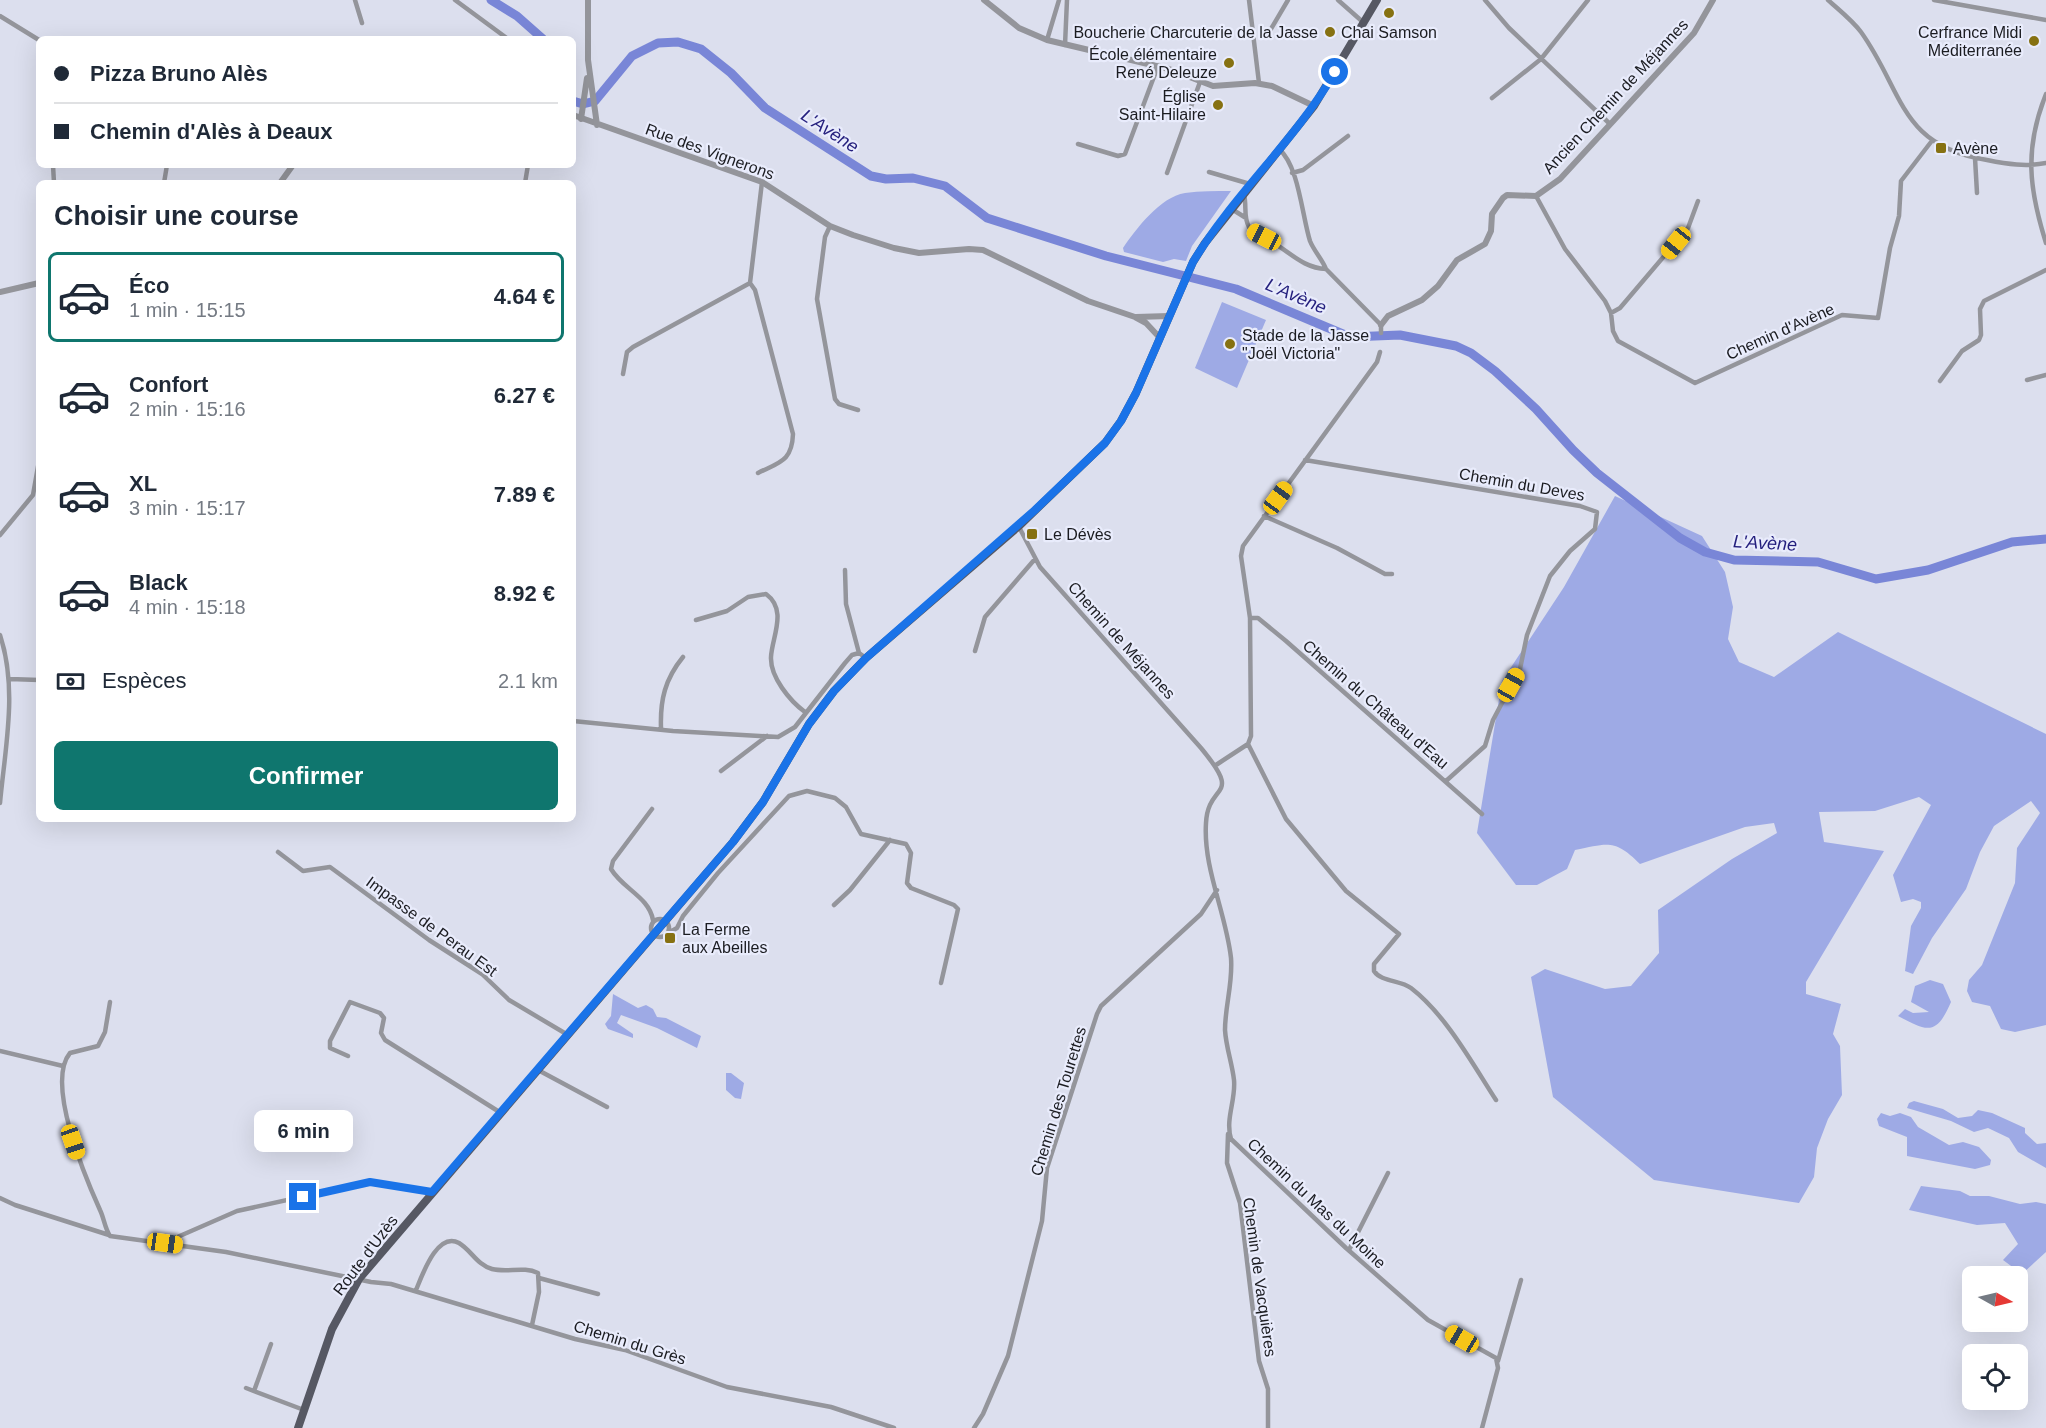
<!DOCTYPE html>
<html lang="fr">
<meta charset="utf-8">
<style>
:root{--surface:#fff;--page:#f6f6f7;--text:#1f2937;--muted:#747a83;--line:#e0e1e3;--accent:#0f766e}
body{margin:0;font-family:Arial,sans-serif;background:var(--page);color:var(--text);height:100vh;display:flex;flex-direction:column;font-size:22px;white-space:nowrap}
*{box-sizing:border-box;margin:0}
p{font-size:20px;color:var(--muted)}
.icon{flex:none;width:33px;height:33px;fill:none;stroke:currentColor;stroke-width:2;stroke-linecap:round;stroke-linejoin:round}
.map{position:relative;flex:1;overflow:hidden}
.side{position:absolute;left:36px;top:180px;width:540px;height:642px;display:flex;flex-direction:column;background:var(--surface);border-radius:9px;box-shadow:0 6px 24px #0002}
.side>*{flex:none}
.hud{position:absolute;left:36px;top:36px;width:540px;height:132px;border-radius:9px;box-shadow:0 6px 24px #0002;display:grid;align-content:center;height:132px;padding:0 18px;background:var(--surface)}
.needle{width:39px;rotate:98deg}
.buttons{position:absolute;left:1962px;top:1266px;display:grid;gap:12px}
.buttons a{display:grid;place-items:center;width:66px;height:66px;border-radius:9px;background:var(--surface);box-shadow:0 6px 24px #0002;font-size:30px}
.end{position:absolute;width:27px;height:27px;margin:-14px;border:8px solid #1a73e8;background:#fff;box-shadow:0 0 0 3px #fff}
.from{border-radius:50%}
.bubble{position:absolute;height:42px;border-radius:9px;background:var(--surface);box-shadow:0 6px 24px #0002;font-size:20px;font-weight:600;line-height:42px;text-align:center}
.car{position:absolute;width:18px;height:36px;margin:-18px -9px;border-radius:8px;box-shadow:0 0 4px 2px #0007;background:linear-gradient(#f5c518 24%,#345 0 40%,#f5c518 0 76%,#345 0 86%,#f5c518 0)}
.hud b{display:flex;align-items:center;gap:21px;height:57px;font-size:22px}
.hud b+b{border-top:2px solid var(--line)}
.hud i{width:15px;height:15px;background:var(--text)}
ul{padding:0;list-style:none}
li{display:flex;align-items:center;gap:18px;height:90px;margin:0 12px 9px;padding:0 6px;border:3px solid transparent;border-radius:9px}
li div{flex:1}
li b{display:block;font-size:22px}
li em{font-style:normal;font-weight:600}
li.current{border-color:var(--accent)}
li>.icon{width:54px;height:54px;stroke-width:1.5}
h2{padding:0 18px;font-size:27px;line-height:72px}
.pay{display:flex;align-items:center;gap:15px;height:66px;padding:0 18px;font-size:22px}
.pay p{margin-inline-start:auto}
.button{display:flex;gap:12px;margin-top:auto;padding:12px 18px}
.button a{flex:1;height:69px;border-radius:9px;background:var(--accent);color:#fff;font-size:24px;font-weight:600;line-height:69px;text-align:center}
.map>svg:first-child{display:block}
.green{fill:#9eaae5}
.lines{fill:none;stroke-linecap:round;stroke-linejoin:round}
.river{stroke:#7986d7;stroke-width:9}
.minor{stroke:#94959b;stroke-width:4.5}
.tertiary{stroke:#94959b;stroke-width:6}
.primary{stroke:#565863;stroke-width:8}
.route{stroke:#1a73e8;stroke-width:8}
.poi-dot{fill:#867112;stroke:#e9ecfc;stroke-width:2}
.labels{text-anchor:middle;stroke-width:4.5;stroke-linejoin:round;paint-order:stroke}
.poi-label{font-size:16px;fill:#1b1c21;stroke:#e9ecfc;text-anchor:end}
.street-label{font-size:16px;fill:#1b1c21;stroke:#e9ecfc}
.water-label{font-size:18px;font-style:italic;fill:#241f7d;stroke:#e9ecfc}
</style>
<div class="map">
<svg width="2046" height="1428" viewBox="0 0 2046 1428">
<rect width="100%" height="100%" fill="#dcdfee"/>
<path class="green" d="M1231,191L1192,246L1186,261L1174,259L1163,262L1124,252L1123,248C1136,229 1160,197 1185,193C1200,191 1216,191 1231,191Z
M1222,302L1266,320L1237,388L1195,368Z
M1615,496L1702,536L1725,572L1733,607L1728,639L1739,662L1774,677L1838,632L2046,734V1025L2015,1032L2001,1029L1990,1006L1972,1002L1967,991L1969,980L1982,965L2015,883L2017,848L2040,813L2031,801L1994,826L1980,852L1966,889L1932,938L1913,974L1905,971L1911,926L1921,908V902L1913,899L1901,902L1893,875L1931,805L1919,797L1875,811L1819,812L1824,842L1884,851L1806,982V994L1841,1004L1833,1034L1840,1046L1842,1095L1828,1119L1817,1148L1814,1177L1799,1203L1654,1180L1553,1097L1531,977L1545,969L1605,989L1631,986L1659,953L1658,910L1732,859L1777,833L1774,823L1745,827L1640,864C1615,839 1609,843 1575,850L1567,869L1537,885H1516L1477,833L1502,681L1564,587Z
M1930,980L1943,984L1951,1002C1936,1037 1927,1031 1898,1016L1905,1009L1913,1013L1929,1012L1911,1002L1915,986Z
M613,994L638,1008L646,1005L653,1009L657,1017L666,1018L701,1036L697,1048L657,1028L621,1015L617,1023L633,1034V1038L608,1029L605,1024L611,1016Z
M726,1073H731L744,1083L741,1099L735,1098L726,1090Z
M1914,1101L1943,1109L1958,1118L1972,1116L1978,1110L1992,1113L2025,1128V1133L2037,1144L2046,1143V1168L2018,1152L2009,1138L1988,1128L1974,1132L1951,1121L1907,1108L1909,1103Z
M1881,1113L1890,1116L1900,1113L1911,1117L1918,1127L1949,1145L1963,1142L1979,1147L1991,1160L1990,1165L1975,1169L1907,1156V1137L1879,1126L1877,1119Z
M1921,1186L1960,1191L1970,1196H1989L2020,1204L2036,1202L2046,1204V1252L2022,1274L2003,1260L2018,1244L2005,1223L1977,1225L1909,1210Z"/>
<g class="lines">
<path class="river" d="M491,0L517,16L543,39
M573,101L583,104L595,101L632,56L658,43L678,42L701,49L731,73L765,108L871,176L886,179L913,178L945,186L987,218L1106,256L1236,289L1350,337L1400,335L1456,346L1471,353L1495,371L1536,409L1573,450L1597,473L1680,538L1705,552L1734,560L1818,562L1876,579L1928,570L2012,542L2046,539"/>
<path class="minor" d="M355,0L362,23
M455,0L508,39
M1249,0L1259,83
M1338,0L1364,23
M1485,0L1509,28L1610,124
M1828,0C1839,10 1852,20 1861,32C1904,92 1899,146 1987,160C2007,164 2026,167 2046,163
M1934,0L2046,20
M0,16L39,40
M1268,34L1288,0
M1047,40L1059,0
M1065,45L1067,0
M2046,94C2024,149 2029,189 2046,243
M1492,98L1541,59L1588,0
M1078,144L1118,156L1125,154L1158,66
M1279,149C1299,166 1302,216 1310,241C1314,251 1322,259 1326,269
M1975,158L1977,193
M53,165L54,183
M1209,172L1250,184
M1167,173L1200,82
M1292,173L1303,170L1348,136
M164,183L167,165
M525,183L528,165
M1244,195C1247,205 1243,217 1249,227C1253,234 1265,237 1272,242C1290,252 1303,268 1326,269L1381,325V333
M1536,196L1565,249L1605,301L1611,313L1613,331L1618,341L1695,383L1842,315L1878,318L1890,248L1899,216L1901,181L1931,142
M1230,208L1246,218
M830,226L825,237L817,299L835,399L839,404L858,410
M1611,313L1620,308L1688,228L1698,201
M623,374L627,352L633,347L750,283
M2027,380L2046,375
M1940,381L1962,351L1979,340L1981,335L1980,309L1984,301L2046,270
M1305,460L1580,506L1597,512L1595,529L1570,551L1550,576L1527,635L1520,669L1493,720L1485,746L1446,781
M758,473C780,462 792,461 793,434L755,290L750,283L762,182
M1264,516L1337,548L1385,574H1392
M1019,527L1040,567L1201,748C1244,800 1208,781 1206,823C1203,868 1226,913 1231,958C1233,983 1225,1006 1225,1030C1226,1047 1232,1063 1234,1080C1236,1100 1225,1119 1231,1139L1346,1248L1428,1320L1496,1358L1498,1368L1482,1428
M0,535L33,495L39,461
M845,570L846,604L859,653
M1250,618H1258L1286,641L1482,814
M696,620L727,611L748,597L766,594C788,610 772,637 771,657C770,677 790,701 805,712
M0,635C18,689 5,748 0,803
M975,651L985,617L1035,559
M10,679L39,680
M573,721L673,731L778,737L795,727L845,663L852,655L859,653L866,658
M661,728C660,700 665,679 683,657
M1248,744L1286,819L1346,891L1399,934L1374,964V971C1381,982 1400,980 1411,988C1446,1015 1472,1063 1496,1100
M1216,765L1248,744L1251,736L1250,618L1241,556L1243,546L1377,362L1380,352
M721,771L767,736
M652,809L613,861L611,869C623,889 649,897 653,920
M278,852L303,871L330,867L429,940L482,974L509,1000L568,1035
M834,905L850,890L890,840
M651 928a9 9 0 1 1 18 0a9 9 0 1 1-18 0Z
M670,932L677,928L683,916L718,873L789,796L807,791L835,798L846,807L861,834L906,844L911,853L907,883L911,888L954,905L958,909L941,983
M110,1002L105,1032L98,1046L70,1053C45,1083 86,1179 100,1210C104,1218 105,1229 110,1236L226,1252L371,1282L391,1284L575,1339L625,1350L727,1387L831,1407L894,1428
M0,1051L63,1066
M348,1056L330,1048V1041L350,1002L380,1013L384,1018L381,1033L385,1040L501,1113
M538,1070L607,1107
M1228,1134L1227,1163L1240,1203L1259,1361L1268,1389V1428
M0,1198L15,1205L109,1235
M166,1242L237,1211L351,1186L370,1183L432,1192
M1349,1250L1388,1173
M539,1278L598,1294
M416,1290C422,1276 437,1231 459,1243C471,1250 477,1265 492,1269C508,1273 523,1266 538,1273L539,1292L532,1325
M1498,1361L1521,1280
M246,1388L304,1410
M254,1391L271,1344
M974,1428L983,1414L1008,1356L1042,1221L1047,1168L1097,1014L1101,1006L1201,914L1217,890"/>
<path class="tertiary" d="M588,0V60L597,125
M984,0L1019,28L1047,40L1169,69L1213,86L1255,83L1272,86L1314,106
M573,115L762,182L830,226L853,235L894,248L919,253L969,249L983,250L1088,301L1135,317L1146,323L1160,338
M581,119L587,78
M280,183L293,165
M0,292L39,283
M1136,317L1169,316
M1381,325L1388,316L1422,300L1438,286L1457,260L1485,244L1491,231L1492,214L1503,198L1507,195L1536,196L1560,179L1694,33L1713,0"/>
<path class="primary" d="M298,1428L332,1329L359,1279L733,842L763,802L809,724L834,691L866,658L1019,526L1105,443L1121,421L1136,393L1193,262L1205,243L1314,106L1377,0"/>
</g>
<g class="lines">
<path class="route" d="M303,1197L370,1182L432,1192L733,842L763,802L809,724L834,691L866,658L1035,510L1105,443L1121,421L1136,393L1193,262C1234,194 1295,141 1335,72"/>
</g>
<g class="poi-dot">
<circle cx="1389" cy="13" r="6"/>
<circle cx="1330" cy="32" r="6"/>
<circle cx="2034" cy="41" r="6"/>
<circle cx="1229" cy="63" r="6"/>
<circle cx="1218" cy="105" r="6"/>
<rect x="1935" y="142" width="12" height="12" rx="3"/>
<circle cx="1230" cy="344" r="6"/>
<rect x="1026" y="528" width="12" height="12" rx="3"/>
<rect x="664" y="932" width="12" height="12" rx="3"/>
</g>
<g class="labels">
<g class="poi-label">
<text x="1318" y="38">Boucherie Charcuterie de la Jasse</text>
<text x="1389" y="38" text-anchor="middle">Chai Samson</text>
<text x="2022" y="38">Cerfrance Midi<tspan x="2022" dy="18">Méditerranée</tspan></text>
<text x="1217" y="60">École élémentaire<tspan x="1217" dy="18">René Deleuze</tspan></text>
<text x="1206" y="102">Église<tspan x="1206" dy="18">Saint-Hilaire</tspan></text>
<text x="1953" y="154" text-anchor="start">Avène</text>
<text x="1242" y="341" text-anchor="start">Stade de la Jasse<tspan x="1242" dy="18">"Joël Victoria"</tspan></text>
<text x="1044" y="540" text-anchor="start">Le Dévès</text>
<text x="682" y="935" text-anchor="start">La Ferme<tspan x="682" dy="18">aux Abeilles</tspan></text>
</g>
<g class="street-label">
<text transform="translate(1615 96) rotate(-47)" y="6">Ancien Chemin de Méjannes</text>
<text transform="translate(710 151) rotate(20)" y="6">Rue des Vignerons</text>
<text transform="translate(1780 331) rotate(-24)" y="6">Chemin d'Avène</text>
<text transform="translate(1522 484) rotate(10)" y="6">Chemin du Deves</text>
<text transform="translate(1122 640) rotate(48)" y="6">Chemin de Méjannes</text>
<text transform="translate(1376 704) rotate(41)" y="6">Chemin du Château d'Eau</text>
<text transform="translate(432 926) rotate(36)" y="6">Impasse de Perau Est</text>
<text transform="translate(1058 1101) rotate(-73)" y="6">Chemin des Tourettes</text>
<text transform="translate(1317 1203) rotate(43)" y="6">Chemin du Mas du Moine</text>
<text transform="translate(365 1255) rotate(-53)" y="6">Route d'Uzès</text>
<text transform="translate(1260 1277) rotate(82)" y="6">Chemin de Vacquières</text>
<text transform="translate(630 1342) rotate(17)" y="6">Chemin du Grès</text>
</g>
<g class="water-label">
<text transform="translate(830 131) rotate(33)" y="6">L'Avène</text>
<text transform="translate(1296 296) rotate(23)" y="6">L'Avène</text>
<text transform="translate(1765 543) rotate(3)" y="6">L'Avène</text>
</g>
</g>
</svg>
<div class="buttons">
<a><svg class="needle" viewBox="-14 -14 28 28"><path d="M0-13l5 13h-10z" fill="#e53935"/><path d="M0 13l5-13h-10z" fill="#747a83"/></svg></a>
<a><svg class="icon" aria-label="locate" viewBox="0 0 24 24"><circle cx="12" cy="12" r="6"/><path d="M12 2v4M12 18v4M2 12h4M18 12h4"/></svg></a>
</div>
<i class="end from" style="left:1335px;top:72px"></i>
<i class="end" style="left:303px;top:1197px"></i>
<div class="bubble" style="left:254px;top:1110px;width:99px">6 min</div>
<i class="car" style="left:1264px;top:237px;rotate:297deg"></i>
<i class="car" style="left:1676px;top:243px;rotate:219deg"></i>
<i class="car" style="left:1278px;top:498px;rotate:36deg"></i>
<i class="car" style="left:1511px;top:685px;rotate:29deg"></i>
<i class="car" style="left:73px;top:1142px;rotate:161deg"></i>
<i class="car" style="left:165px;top:1243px;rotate:98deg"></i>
<i class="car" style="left:1462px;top:1339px;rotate:300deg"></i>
<div class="hud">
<b><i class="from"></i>Pizza Bruno Alès</b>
<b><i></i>Chemin d'Alès à Deaux</b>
</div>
<section class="side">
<h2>Choisir une course</h2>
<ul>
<li class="current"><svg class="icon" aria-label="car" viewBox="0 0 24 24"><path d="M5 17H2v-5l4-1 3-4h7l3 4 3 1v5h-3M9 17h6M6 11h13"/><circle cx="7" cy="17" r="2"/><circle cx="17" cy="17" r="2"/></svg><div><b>Éco</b><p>1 min · 15:15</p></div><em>4.64 €</em></li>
<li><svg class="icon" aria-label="car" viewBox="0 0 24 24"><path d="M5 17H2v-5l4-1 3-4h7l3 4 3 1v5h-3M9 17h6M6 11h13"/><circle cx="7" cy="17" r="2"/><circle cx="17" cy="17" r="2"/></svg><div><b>Confort</b><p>2 min · 15:16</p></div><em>6.27 €</em></li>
<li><svg class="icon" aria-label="car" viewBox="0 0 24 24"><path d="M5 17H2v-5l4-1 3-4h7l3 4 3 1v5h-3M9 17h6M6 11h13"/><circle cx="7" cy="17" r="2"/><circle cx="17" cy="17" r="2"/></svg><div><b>XL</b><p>3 min · 15:17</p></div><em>7.89 €</em></li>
<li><svg class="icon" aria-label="car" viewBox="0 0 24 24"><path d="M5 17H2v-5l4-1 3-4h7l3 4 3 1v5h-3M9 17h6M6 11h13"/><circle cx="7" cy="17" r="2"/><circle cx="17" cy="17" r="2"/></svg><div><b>Black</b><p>4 min · 15:18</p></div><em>8.92 €</em></li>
</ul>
<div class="pay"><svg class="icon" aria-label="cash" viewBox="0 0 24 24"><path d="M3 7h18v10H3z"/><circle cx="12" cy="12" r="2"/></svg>Espèces<p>2.1 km</p></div>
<div class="button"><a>Confirmer</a></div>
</section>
</div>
